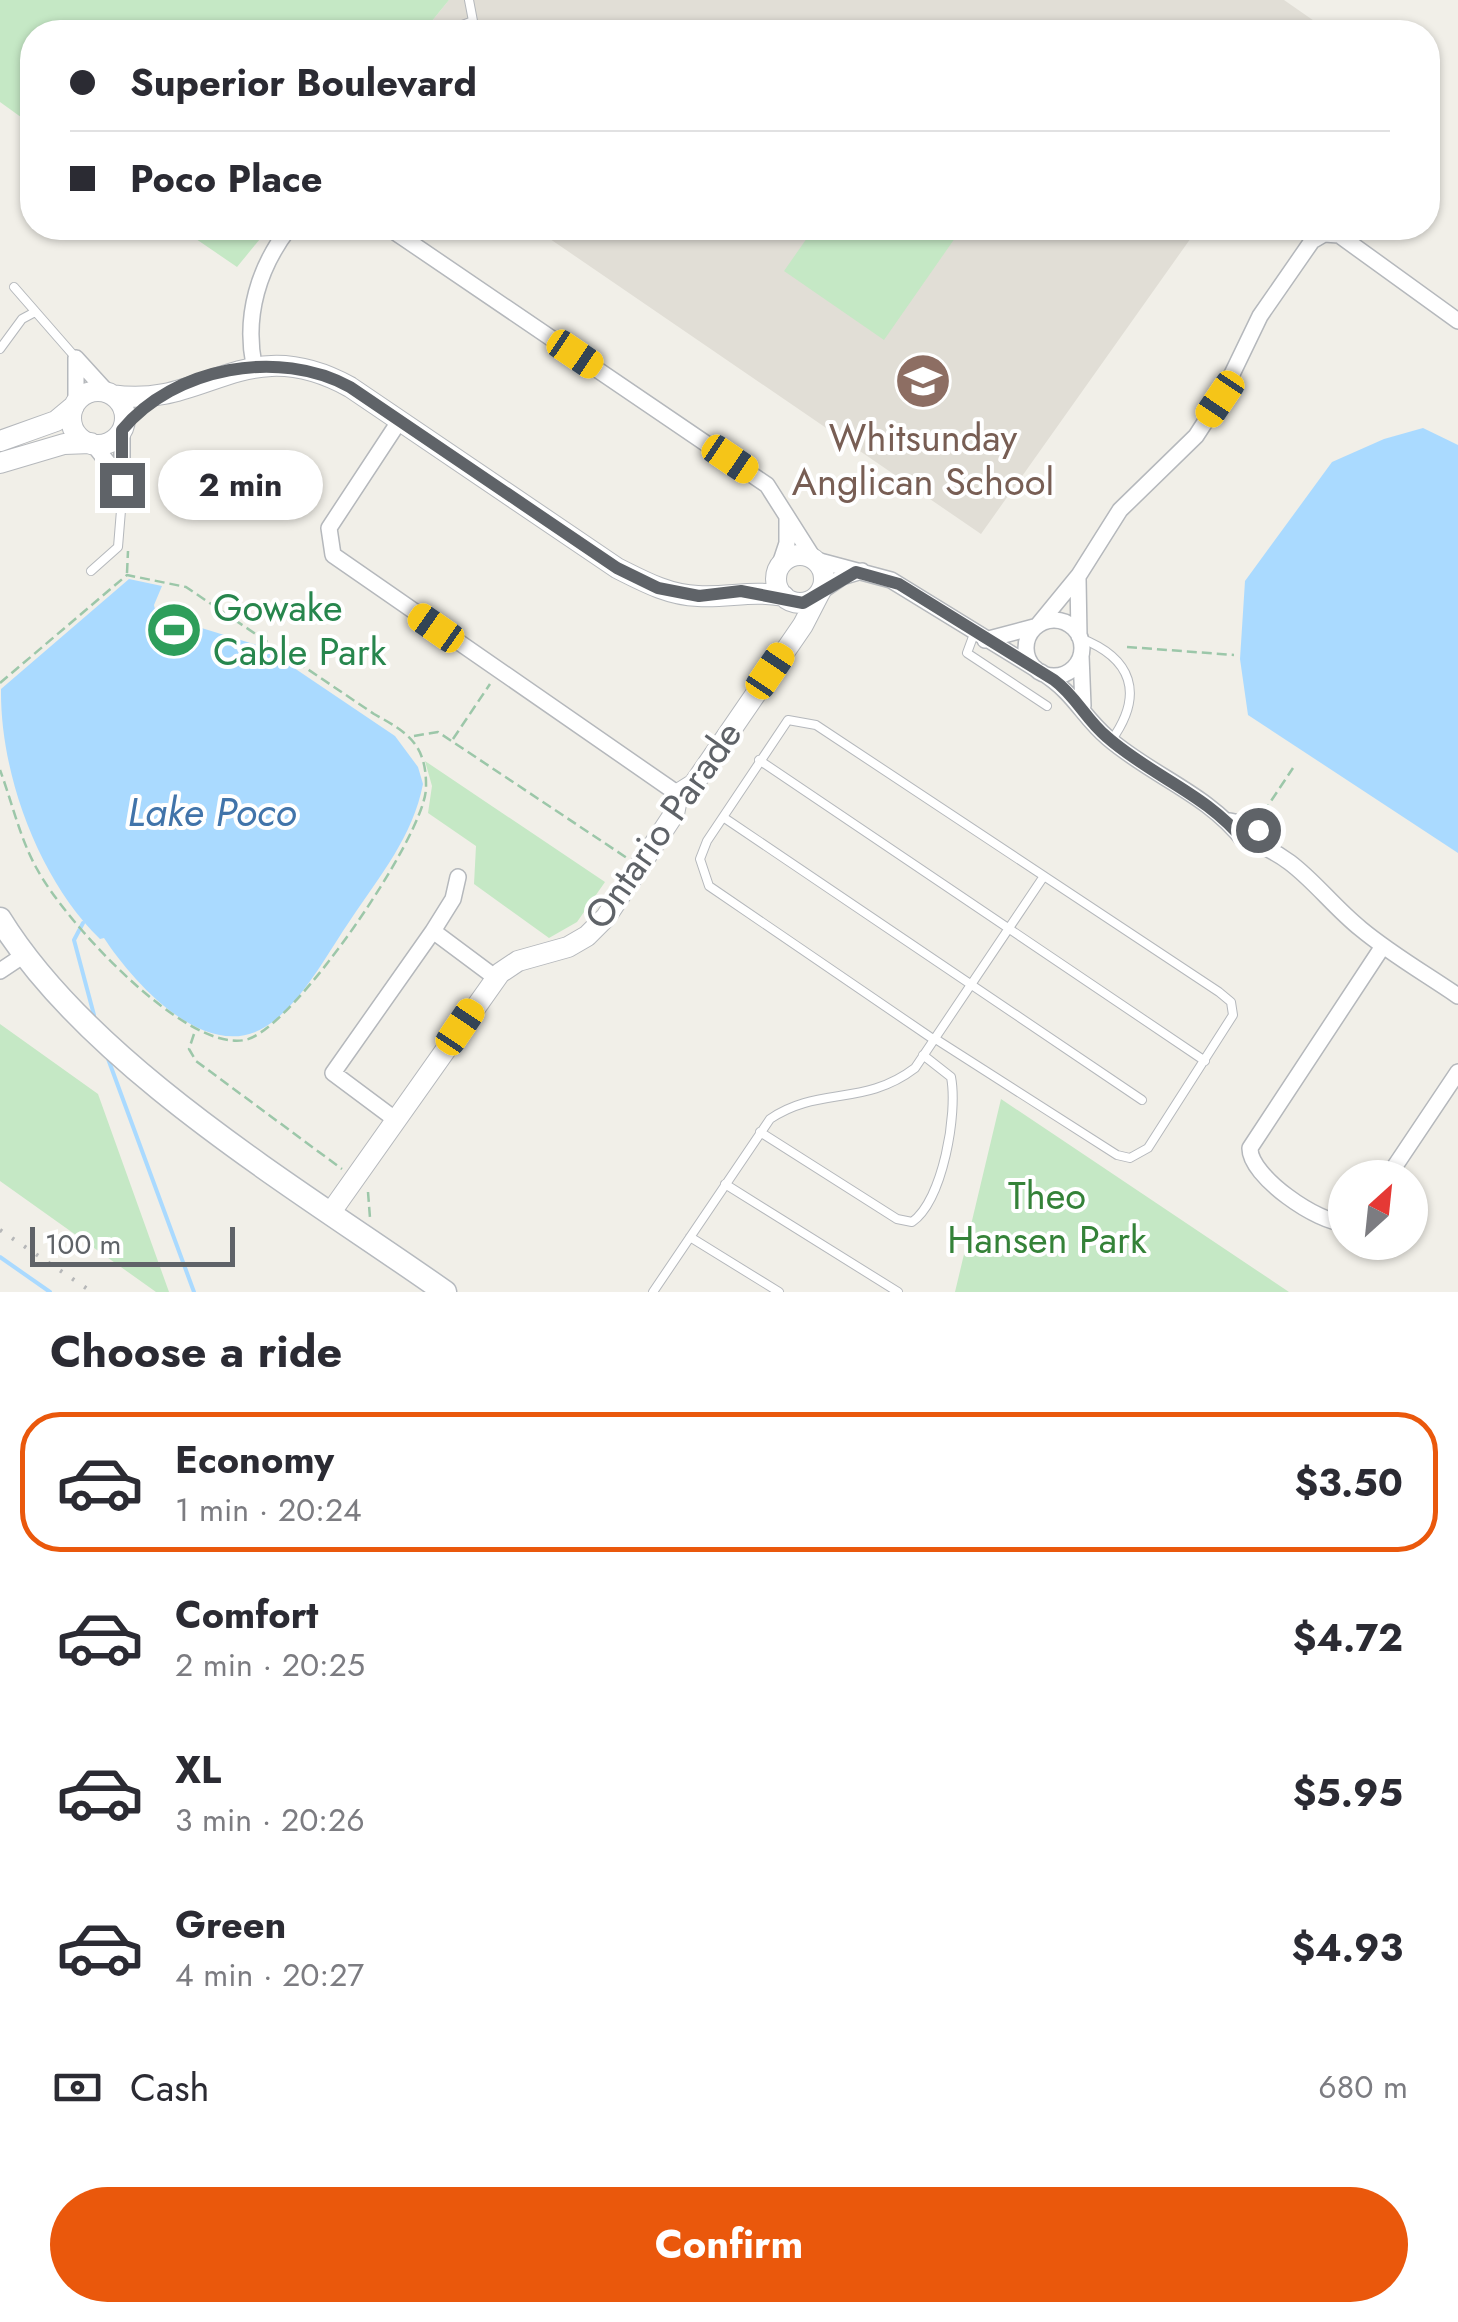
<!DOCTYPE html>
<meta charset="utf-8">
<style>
:root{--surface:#fff;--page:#f2f2f3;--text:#2b2b33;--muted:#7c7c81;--line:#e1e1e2;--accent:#ea580c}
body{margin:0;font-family:Jost,sans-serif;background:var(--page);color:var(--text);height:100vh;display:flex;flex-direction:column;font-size:38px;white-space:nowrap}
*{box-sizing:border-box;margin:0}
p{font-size:32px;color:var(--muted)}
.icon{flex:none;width:55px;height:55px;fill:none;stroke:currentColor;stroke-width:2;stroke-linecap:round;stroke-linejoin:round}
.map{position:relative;height:1292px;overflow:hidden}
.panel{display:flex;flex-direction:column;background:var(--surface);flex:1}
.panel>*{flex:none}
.top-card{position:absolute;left:20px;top:20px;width:1420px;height:220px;border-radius:40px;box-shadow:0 2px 8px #0004;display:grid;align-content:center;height:220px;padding:0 50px;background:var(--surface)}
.needle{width:65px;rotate:27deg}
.controls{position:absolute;left:1328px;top:1160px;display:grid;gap:20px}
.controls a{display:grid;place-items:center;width:100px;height:100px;border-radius:50%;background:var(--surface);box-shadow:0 2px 8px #0004;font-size:50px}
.scale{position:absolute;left:30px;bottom:25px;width:205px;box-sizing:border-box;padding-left:10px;border:5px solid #5f6368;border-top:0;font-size:28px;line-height:35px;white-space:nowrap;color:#5f6368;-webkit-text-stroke:8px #fff;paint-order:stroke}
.end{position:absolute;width:45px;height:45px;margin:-22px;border:12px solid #5f6368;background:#fff;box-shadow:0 0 0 5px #fff}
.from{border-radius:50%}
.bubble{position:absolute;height:70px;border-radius:35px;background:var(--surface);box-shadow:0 2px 8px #0004;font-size:32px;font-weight:700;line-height:70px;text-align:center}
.car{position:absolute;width:30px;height:60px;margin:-30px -15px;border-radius:12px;box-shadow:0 0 8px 2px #0007;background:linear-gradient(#f5c518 24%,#345 0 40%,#f5c518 0 76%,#345 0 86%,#f5c518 0)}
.top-card b{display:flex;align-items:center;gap:35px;height:95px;font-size:38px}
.top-card b+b{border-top:2px solid var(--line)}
.top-card i{width:25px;height:25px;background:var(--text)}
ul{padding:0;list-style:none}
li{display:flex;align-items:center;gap:30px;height:140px;margin:0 20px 15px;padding:0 30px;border:5px solid transparent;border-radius:40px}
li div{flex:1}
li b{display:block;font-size:38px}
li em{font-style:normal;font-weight:700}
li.current{border-color:var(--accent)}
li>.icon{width:90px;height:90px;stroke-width:1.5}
h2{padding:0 50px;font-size:45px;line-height:120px}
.pay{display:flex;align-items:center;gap:25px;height:110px;padding:0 50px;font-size:38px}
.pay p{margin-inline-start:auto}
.button{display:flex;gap:20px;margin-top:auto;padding:20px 50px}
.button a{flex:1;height:115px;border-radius:60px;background:var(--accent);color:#fff;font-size:40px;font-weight:700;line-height:115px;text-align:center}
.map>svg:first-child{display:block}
.education{fill:#e1ded6}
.green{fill:#c5e8c5}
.water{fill:#aadaff}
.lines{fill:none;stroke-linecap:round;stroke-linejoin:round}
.stream{stroke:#aadaff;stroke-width:4}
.service-casing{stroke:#b5b8bc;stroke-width:10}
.minor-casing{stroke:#b5b8bc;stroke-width:18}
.tertiary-casing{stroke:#b5b8bc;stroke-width:22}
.secondary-casing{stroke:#b6babf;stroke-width:25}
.path{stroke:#9cc7a9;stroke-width:2.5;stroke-dasharray:10 5;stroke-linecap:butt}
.service{stroke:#fff;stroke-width:8}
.minor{stroke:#fff;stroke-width:15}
.tertiary{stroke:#fff;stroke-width:20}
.secondary{stroke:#fff;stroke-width:22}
.rail{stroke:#b6b7b8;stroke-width:4;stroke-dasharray:2.5 12;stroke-linecap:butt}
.route{stroke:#5f6368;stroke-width:12}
.labels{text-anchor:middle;stroke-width:8;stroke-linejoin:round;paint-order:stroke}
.education-label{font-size:38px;fill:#785e54;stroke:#fff}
.leisure-label{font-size:38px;fill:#27864d;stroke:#fff;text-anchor:start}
.street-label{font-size:38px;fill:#5f6368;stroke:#fff}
.park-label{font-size:38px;fill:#348238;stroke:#fff}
.water-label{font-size:40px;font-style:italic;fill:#4174aa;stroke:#fff}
</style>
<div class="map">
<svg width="1458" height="1292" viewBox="0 0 1458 1292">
<rect width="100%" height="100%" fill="#f1efe8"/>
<path class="education" d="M449,0H1284L1330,32H423Z
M534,228H1198L981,534Z"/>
<path class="green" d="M0,0H449L423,32H32V125L0,102Z
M180,228H269L237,267Z
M814,228H962L884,340L784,271Z
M425,761L605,882L577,922L549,938L474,884L476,846L428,813L432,786Z
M0,1024L98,1094L169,1292H156L0,1181Z
M1001,1099L1289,1292H955Z"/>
<path class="water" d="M1423,428L1458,445V853L1248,715L1240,659L1245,581L1332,462L1384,439Z
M129,579L162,586L154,605L156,614L263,647L395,736L418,767L423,784C413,836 380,876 351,919C327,954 301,1005 265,1027C205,1064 133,982 104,938L100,939C40,881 0,776 1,689Z"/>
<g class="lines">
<path class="stream" d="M83,923L74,940L94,1015
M107,1056L194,1292
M0,1257L50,1292"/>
<g class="service-casing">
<path id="service" d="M469,0L473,21
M457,27L473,21L476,32
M14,287L76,358
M0,349L22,319L35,312
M91,571L118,547L122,498
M974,634L967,653L1047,706
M1080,638C1132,658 1145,694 1111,741
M759,760L1205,1061
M723,817L1142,1100
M933,1039L709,886L700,859L707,841L788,720L816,725L1219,992L1231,1002L1233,1015L1148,1148L1130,1158L1117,1155L934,1038
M760,1132L897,1219L912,1222C943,1200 958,1113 951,1077L923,1055
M725,1184L898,1292
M690,1237L779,1292
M653,1292L770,1119C818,1086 864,1107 915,1068L1044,876"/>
</g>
<g class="minor-casing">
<path id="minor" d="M389,228L767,485L814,559
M76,358L107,392
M76,358V402
M254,365C244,315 259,267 289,228
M400,420L329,528L333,555L678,794
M122,430V497
M93,444L119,477
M816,560L891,580L1036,669
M780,564L787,543V518
M1078,579L1079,636
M820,592L842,577L862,571
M1026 648a28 28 0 1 1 56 0a28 28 0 1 1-56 0Z
M1038,625L1079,575L1120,510L1196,436L1220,399L1260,316L1312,241L1324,234L1339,235L1458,321
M985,640L1034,627
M1081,655L1083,706
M1041,672C1076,694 1081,715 1108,738C1152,776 1208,794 1244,841C1296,852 1321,897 1361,929C1391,954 1426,974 1458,996
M1230,821L1254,826L1266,845
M433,931L453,899L458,877
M0,971L24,955
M396,1120L333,1073L433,931L496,978
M1387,1178L1458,1072
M1345,1223C1319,1224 1249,1176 1250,1148L1383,946"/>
</g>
<g class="tertiary-casing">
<path id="tertiary" d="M71 418a27 27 0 1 1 54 0a27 27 0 1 1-54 0Z
M112,395C205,410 245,329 350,387L617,568C643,581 668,595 698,596C727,598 753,590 784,596
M0,441L56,421L74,406
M0,463L64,444L91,443
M776 579a24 24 0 1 1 48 0a24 24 0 1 1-48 0Z
M331,1212L500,973L518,961L568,947L587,936L606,917L674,814L678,794L694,784L803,625L819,594"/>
</g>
<g class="secondary-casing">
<path id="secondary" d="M0,919C92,1068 302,1191 445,1292"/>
</g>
<path class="path" d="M127,573L128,551
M1127,647L1234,655
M0,683L127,575L186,587L374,714C407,732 427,744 426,788C425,836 293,1030 245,1040C184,1052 64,920 37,869C20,839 12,802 0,770
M414,736L438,732L627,858
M453,739L490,684
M1263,813L1293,768
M194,1034L189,1049L196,1061L342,1169
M368,1192L370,1218"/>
<use href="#service" class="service"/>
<use href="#minor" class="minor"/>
<use href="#tertiary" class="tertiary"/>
<use href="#secondary" class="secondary"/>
<path class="rail" d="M0,1230L92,1292"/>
</g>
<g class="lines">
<path class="route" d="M122,485V430C174,367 279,348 350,387L617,568L658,588L699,596L741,591L803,603L856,572L899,584L1054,680C1076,696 1086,720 1107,737C1151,776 1208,795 1244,841L1266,845L1258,830"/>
</g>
<defs>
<g id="school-disc" transform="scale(2.875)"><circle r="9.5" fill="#8d6e63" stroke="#fff"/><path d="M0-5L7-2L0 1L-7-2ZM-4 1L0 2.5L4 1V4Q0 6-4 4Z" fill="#fff"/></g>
<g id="stadium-disc" transform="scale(2.875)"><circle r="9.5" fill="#2e9e5b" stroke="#fff"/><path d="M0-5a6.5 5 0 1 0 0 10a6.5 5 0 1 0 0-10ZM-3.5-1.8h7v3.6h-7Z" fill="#fff"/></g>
</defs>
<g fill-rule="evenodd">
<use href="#school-disc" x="923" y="381"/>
<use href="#stadium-disc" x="174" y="630"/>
</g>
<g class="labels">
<g class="education-label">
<text x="923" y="451">Whitsunday<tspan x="923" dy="44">Anglican School</tspan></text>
</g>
<g class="leisure-label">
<text x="213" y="621">Gowake<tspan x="213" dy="44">Cable Park</tspan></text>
</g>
<g class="street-label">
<text transform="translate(663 825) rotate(-55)" y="13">Ontario Parade</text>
</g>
<g class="park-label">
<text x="1047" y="1209">Theo<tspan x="1047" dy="44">Hansen Park</tspan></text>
</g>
<g class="water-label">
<text x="212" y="826">Lake Poco</text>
</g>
</g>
</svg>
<div class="controls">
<a><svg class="needle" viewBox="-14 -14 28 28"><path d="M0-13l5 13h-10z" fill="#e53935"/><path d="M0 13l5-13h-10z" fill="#7c7c81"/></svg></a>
</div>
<div class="scale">100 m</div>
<i class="end from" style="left:1258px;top:830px"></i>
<i class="end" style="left:122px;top:485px"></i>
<div class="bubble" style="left:158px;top:450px;width:165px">2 min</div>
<i class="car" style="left:575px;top:354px;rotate:124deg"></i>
<i class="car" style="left:1220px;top:399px;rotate:214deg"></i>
<i class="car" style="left:730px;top:459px;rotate:124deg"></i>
<i class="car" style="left:436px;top:628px;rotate:305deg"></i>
<i class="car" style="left:770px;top:671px;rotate:34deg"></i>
<i class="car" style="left:460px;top:1027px;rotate:34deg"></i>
<div class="top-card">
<b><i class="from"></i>Superior Boulevard</b>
<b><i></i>Poco Place</b>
</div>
</div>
<section class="panel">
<h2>Choose a ride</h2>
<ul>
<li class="current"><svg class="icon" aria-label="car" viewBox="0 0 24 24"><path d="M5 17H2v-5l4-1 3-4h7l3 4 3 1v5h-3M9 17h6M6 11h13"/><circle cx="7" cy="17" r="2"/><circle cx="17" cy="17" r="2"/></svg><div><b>Economy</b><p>1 min · 20:24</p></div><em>$3.50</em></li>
<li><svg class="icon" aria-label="car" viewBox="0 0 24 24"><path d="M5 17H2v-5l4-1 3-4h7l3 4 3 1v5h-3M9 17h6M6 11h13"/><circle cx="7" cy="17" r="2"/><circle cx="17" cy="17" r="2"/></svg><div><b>Comfort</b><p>2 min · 20:25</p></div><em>$4.72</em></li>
<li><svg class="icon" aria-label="car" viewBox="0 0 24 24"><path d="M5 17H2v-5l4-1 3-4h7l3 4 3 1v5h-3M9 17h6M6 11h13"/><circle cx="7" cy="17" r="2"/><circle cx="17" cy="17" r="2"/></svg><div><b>XL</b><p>3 min · 20:26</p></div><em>$5.95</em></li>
<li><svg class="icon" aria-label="car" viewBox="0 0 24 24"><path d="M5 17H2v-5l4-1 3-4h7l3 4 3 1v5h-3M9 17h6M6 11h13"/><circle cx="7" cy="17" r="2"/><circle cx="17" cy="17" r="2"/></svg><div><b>Green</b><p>4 min · 20:27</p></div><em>$4.93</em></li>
</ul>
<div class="pay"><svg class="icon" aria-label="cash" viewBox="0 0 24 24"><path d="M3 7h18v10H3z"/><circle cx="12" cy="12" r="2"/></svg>Cash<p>680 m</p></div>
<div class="button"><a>Confirm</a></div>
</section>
